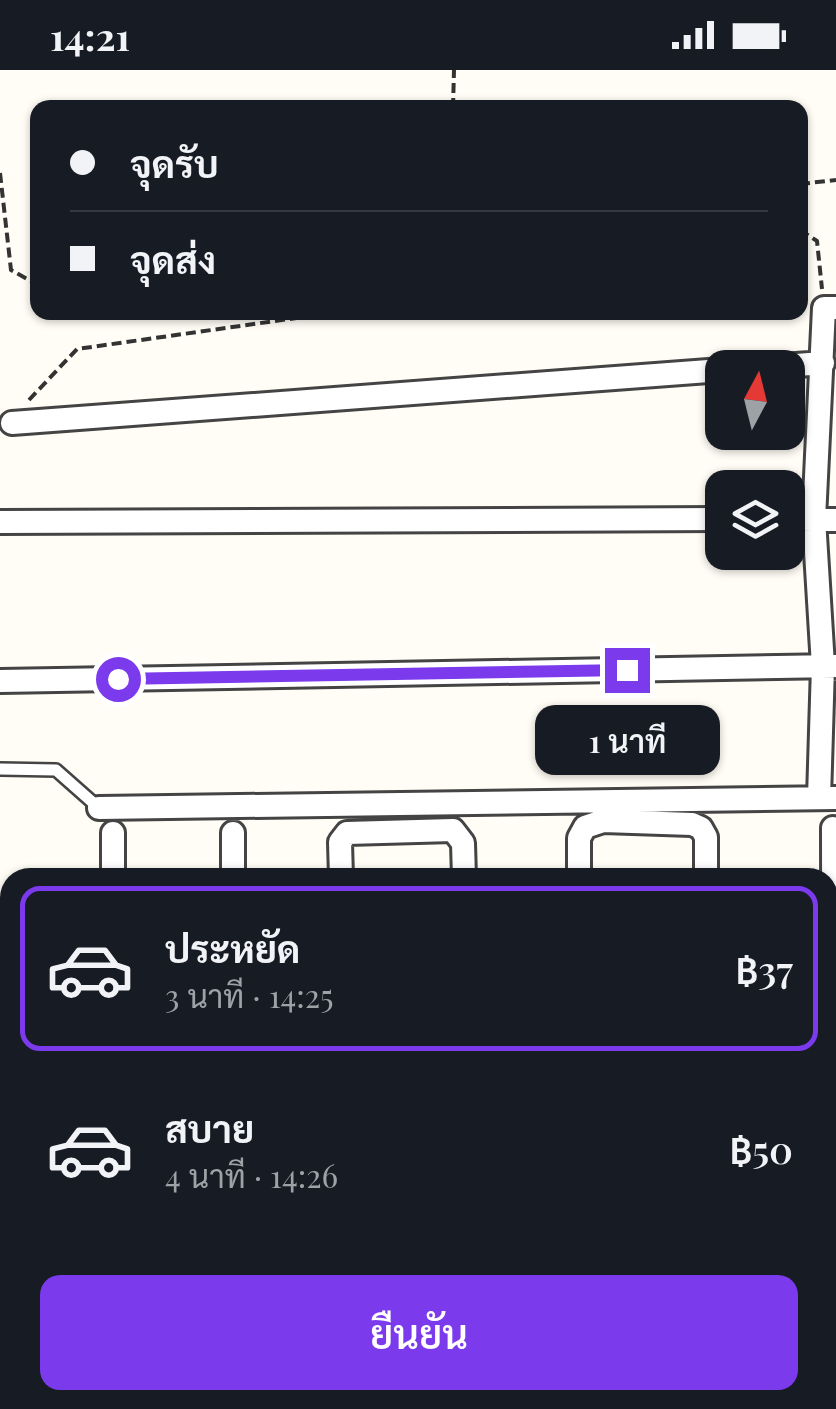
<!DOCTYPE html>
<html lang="th">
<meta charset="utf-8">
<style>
:root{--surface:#171b24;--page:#242831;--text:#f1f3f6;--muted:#9ea1a6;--line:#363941;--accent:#7c3aed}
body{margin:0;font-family:"Playfair Display",Sarabun,serif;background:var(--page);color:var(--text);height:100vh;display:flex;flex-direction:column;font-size:38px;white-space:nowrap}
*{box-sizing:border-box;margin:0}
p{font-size:32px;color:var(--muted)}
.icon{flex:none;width:55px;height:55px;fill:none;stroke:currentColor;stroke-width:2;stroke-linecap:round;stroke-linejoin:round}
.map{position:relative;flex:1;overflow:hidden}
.panel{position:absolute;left:0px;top:798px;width:838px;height:542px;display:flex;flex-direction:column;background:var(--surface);border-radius:30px 30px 0 0;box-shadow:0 2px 8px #0004}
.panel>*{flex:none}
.banner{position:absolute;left:30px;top:30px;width:778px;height:220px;border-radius:20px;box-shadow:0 2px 8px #0004;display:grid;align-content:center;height:220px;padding:0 40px;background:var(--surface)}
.needle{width:65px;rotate:7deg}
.fabs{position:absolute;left:705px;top:280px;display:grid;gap:20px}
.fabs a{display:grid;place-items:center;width:100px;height:100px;border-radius:20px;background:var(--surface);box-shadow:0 2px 8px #0004;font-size:50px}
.end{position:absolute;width:45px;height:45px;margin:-22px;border:12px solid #7c3aed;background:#fff;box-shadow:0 0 0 5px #fff}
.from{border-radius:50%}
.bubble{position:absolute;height:70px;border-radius:20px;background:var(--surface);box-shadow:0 2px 8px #0004;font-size:32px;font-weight:600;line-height:70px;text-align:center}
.banner b{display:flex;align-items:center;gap:35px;height:95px;font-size:38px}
.banner b+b{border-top:2px solid var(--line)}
.banner i{width:25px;height:25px;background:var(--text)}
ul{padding:18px 0 0;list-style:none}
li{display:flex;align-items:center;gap:30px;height:165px;margin:0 20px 15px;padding:0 20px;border:5px solid transparent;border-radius:20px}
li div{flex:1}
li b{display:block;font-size:38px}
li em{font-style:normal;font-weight:600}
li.selected{border-color:var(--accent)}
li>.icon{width:90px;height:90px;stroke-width:1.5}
.action{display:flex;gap:20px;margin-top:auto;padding:20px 40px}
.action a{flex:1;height:115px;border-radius:20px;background:var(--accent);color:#fff;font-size:40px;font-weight:600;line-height:115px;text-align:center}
.status{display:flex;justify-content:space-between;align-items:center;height:70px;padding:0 50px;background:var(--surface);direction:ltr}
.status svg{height:28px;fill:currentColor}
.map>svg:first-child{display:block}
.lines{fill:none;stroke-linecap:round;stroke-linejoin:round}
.service-casing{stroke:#444;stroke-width:16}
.minor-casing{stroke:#444;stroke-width:28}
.path{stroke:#333;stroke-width:4;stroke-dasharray:10 5;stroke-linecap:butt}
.service{stroke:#fff;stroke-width:11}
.minor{stroke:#fff;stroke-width:22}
.route{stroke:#7c3aed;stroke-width:12}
</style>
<div class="status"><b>14:21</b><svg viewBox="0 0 49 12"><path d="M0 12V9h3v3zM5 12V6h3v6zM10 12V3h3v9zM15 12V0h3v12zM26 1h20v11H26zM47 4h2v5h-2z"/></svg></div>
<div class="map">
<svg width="836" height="1339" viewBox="0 0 836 1339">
<rect width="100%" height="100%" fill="#fffdf5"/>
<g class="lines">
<g class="service-casing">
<path id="service" d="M0,699L56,700L99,738"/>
</g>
<g class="minor-casing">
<path id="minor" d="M757,298L823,293
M12,353L722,300
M788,449L836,450
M0,452L722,449
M0,611L836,596
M819,728L823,596L814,449L824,238H836
M99,738L836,728
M833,758L834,1339
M113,763V808
M233,763V808
M341,808L340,772L347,763L453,760L463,773L464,808
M579,808V768L585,757L603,751L692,754L701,758L706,767V808
M111,1330V1339
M353,1330V1339
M468,1330V1339
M709,1330V1339
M1,1339L2,1295
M235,1339V1330
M585,1339V1330"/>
</g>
<path class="path" d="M453,38L454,0
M0,103L11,200L38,215
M800,114L836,110
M800,160L817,171L822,219
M29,330L77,279L339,242"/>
<use href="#service" class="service"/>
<use href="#minor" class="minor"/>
</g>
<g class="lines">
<path class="route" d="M118,609L627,600"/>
</g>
</svg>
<div class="fabs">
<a><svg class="needle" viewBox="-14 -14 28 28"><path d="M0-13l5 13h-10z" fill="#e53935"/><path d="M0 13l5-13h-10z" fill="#9ea1a6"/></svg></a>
<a><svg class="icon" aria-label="layers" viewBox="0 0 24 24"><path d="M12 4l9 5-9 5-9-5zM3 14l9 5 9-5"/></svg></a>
</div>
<i class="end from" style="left:118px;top:609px"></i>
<i class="end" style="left:627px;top:600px"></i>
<div class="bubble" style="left:535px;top:635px;width:185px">1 นาที</div>
<div class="banner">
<b><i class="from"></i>จุดรับ</b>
<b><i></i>จุดส่ง</b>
</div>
<section class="panel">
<ul>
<li class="selected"><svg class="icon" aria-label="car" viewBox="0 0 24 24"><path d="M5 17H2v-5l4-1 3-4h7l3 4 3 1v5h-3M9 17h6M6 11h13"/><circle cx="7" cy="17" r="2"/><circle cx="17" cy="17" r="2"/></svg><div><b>ประหยัด</b><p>3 นาที · 14:25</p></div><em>฿37</em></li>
<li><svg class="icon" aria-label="car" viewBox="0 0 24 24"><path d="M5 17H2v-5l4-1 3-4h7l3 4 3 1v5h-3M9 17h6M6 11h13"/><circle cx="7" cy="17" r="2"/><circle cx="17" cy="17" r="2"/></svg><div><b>สบาย</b><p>4 นาที · 14:26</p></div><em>฿50</em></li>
</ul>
<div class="action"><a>ยืนยัน</a></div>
</section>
</div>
